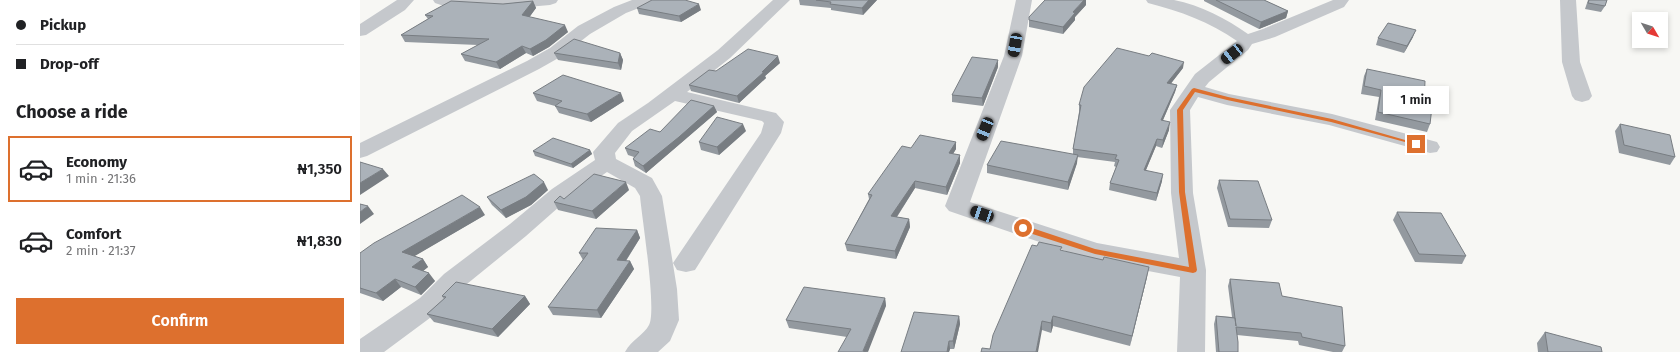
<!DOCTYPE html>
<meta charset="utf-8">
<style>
:root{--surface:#fff;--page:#f6f6f6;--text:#202124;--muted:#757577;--line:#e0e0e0;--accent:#dd702e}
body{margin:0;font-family:"Fira Sans",sans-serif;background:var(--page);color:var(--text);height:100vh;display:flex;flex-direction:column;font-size:15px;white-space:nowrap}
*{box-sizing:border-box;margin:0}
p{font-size:13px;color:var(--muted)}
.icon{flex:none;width:22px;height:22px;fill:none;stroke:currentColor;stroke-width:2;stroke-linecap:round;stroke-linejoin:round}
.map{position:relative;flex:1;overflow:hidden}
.sheet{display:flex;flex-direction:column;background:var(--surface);width:360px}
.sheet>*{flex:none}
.top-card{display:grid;align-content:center;height:88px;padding:0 16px;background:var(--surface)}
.needle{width:26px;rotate:129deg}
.fabs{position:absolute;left:1272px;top:12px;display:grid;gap:8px}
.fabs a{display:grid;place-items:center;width:36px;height:36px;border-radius:0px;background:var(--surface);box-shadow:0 2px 6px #0003;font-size:20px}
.end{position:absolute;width:18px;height:18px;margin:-9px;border:5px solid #dd702e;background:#fff;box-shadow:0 0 0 2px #fff}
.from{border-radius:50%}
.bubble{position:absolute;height:28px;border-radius:0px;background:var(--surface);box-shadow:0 2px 6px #0003;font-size:13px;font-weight:600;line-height:28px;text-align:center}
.car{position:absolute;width:12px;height:24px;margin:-12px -6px;border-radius:5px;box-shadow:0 0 3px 1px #0007;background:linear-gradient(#222 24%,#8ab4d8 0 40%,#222 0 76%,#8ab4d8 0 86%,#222 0)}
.top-card b{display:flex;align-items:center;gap:14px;height:38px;font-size:15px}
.top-card b+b{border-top:1px solid var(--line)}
.top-card i{width:10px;height:10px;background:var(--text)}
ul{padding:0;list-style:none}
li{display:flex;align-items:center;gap:12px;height:66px;margin:0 8px 6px;padding:0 8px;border:2px solid transparent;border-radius:0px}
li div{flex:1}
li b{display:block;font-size:15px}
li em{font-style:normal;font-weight:600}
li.selected{border-color:var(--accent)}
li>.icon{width:36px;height:36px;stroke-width:1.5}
h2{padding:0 16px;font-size:18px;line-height:48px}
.button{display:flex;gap:8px;margin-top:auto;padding:8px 16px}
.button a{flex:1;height:46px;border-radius:0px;background:var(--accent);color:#fff;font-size:16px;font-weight:600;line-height:46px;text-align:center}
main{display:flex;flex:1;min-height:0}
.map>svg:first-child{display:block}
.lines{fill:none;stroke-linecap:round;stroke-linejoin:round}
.minor{fill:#c5c8cc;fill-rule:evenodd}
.wall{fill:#93999f}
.shaded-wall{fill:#787d82}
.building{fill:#abb2b9;stroke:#787d82}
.route{fill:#dd702e}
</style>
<main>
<section class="sheet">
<div class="top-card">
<b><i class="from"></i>Pickup</b>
<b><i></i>Drop-off</b>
</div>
<h2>Choose a ride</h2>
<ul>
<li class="selected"><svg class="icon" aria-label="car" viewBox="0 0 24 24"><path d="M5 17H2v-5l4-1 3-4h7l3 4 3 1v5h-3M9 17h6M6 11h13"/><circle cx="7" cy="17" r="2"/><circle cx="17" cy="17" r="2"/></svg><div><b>Economy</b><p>1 min · 21:36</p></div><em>₦1,350</em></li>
<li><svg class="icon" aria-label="car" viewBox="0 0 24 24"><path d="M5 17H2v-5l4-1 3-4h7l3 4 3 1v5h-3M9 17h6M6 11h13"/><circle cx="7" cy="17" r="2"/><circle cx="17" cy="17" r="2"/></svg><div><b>Comfort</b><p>2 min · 21:37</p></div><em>₦1,830</em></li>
</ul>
<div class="button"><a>Confirm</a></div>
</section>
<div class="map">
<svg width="1320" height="352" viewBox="0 0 1320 352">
<rect width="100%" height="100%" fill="#f7f7f4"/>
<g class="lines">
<path class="minor" d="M37,0H54L45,10L6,35L0,36V24Z
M73,0H198L196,3L190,5L146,9L81,5L75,3Z
M272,0H294L292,3L266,13L230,34L202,56L179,69L7,156L0,158V143L167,61L190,48L218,26L254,7Z
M413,0H430L370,58L327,92L416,113L424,122L421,133L335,270L326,272L317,270L313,263L401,133L404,123L402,121L315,101L272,131L255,153L256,159L292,178L302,196L317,289L319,320L310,341L298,352H265C272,339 284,335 289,325C297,311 282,218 280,196L275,188L247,172L208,199L166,236L102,288L78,312L24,352H0V339L60,298L84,274L150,224L192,189L235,160L233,152L258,123L288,103L358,50Z
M656,0H672L662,56L610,202L737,243L819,258L811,193L810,110L835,74L877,41C850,22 820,11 788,3L786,0C795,0 806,0 814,0C840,5 867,19 888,34L903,29L973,0H989L984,7L915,37L892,44L888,50L849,82L845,87L869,94L972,114L1077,142L1080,147L1077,152L1070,153L969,125L867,105L838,97L830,110L833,193L846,270L845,352H817L820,277L735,261L589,211L585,206L644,56Z
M1200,0H1216L1220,62L1232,96L1229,100L1222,102L1215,100L1212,96L1202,62Z"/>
</g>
<path class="wall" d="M439,0H517L503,15L471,10V8L440,5Z
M844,0H904L928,11L926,18L899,29L844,1Z
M1228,0H1247L1245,6L1241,12L1225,9Z
M173,1L176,8L169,17L208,32L189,47L173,56L166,53L140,69L105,61L101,54L118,45L45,42L41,35L68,19L65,15L143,4Z
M726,5L715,17V20L703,34L669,27V20Z
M277,8L341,10L321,22L279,14Z
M1053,37L1044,53L1016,45L1018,38Z
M194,53H260L263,60L261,70L198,60Z
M420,63L405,76L406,78L379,103L331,91L329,85L356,71Z
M638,67L623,106L592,102V95Z
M823,68L811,83L817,85L815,92L803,120L809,130L802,148L796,146L786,170L802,181L796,201L749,190L750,183L756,167L754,166L755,162L717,157V163L708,190L627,173V165L713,154V149L719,112V105Z
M1007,69L1064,106L1070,124L1067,132L1015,120L1019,97L1001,94L1004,76Z
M173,93L264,101L231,122L199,113L195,106L177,101Z
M354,106L357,112L321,143L286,173L275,166L273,159L274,157L268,155L265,148Z
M1260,124L1315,157L1310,165L1259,153L1255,131Z
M386,131L359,155L341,150L339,142Z
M596,142V149L593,154L600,155V163L587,195L555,188L537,217L549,219L550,227L536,259L487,251L485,244L509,199L508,194L551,148Z
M230,150L232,154L213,168L175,156L173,151Z
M859,180L912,220L909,228L868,227L857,188Z
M188,190L171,205L146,218L132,205L127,197Z
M269,190L236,219L198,210L194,202L204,199Z
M1037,212L1106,256L1102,264L1055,262L1033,220Z
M125,215L54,256L63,259L68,267L63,271L75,281L61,295L41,287L23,301L0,293V253Z
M277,230L280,238L266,261H270L274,269L241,318L193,315L188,307L223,260L219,253Z
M701,251L787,277L770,346L693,326L691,333L682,330L630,349Z
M870,279L922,296L985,346L982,352H973L939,345L938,341L877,335L878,352H856L854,324L856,316L872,317L868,286Z
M82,296H165L170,304L138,337L74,322L67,314L84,299Z
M525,298L526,306L487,337L429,328L426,320Z
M599,316L600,324L594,349H590L589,352H541Z
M1185,332L1242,352H1178L1177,343Z"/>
<path class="shaded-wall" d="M509,0H517L503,15L502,8Z
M724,0H726V5L715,17V20L703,34V27L713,12Z
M173,1L176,8L166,22L162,15Z
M339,4L341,10L321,22L319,16Z
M928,11L926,18L899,29L901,22Z
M205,25L208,32L189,47L173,56L170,49Z
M1056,30L1053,37L1044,53L1047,46Z
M162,46L166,53L140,69L136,62Z
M260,53L263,60L261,70L258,63Z
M418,56L420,63L405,76L406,78L379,103L377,96Z
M638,60V67L623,106L622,98Z
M824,62L823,68L806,90L807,83Z
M817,85L815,92L800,127L801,120Z
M261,93L264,101L231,122L227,114Z
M354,106L357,112L321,143L286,173L283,166Z
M810,122L809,130L802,148L803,140Z
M383,124L386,131L359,155L357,147Z
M797,139L796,146L783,177L784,170Z
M596,142V149L589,160V153Z
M230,150L232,154L213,168L211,164Z
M600,155V163L587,195L586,187Z
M718,155L717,163L708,190V182Z
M23,169L29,176L0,195V183Z
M803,174L802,181L796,201L797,193Z
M555,181V188L532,224L531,216Z
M184,182L188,190L171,205L146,218L141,210Z
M266,182L269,190L236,219L232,211Z
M8,206L14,214L0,224V212Z
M120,207L125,215L48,260L42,252Z
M549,219L550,227L536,259L535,251Z
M277,230L280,238L261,268L257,260Z
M63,259L68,267L58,275L52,267Z
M270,261L274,269L241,318L237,310Z
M789,267L787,277L770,346L772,336Z
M69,273L75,281L61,295L55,287Z
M35,279L41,287L23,301L16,293Z
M165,296L170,304L138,337L132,329Z
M525,298L526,306L508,352L503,351Z
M599,316L600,324L594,349L593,341Z
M693,316V326L691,333V323Z
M682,321V330L678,352H676Z
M589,341L590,349L589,352H587Z"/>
<path class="building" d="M292,0H325L339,4L319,16L277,8Z
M456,0H509L502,8L470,4L471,2Z
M685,0H724L713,12L715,13L703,27L669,20V17Z
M856,0H904L928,11L901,22Z
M1229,0H1247L1245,6L1228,3Z
M91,1L143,4L173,1L162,15L205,25L186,40L170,49L162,46L136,62L101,54L129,39L41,35L73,16L65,15Z
M1028,23L1056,30L1047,46L1018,38Z
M214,39L260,53L258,63L194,53Z
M757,48L789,56L792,53L824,62L807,83L817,85L801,120L810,122L803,140L797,139L784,170L803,174L797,193L750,183L759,160L755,159L757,155L713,149L721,105H719L724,87Z
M388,49L418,56L402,72H404L377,96L329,85L349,70L356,71Z
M612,57L638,60L622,98L592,95Z
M1007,69L1065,81L1064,106L1072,107L1070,124L1018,112L1021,90L1004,86Z
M203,75L261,93L227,114L195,106L202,101L173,93Z
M331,100L354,106L319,137L283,166L273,159L279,152L265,148L290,129L300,132Z
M357,117L383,124L357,147L339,142Z
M1260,124L1310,135L1315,157L1264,145Z
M560,135L596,142L589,153L600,155L586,187L555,181L531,216L549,219L535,251L485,244L512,195L508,194L542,146L551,148Z
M193,138L230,150L211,164L173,151Z
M641,141L718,155L708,182L627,165Z
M0,162L23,169L0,183Z
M174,174L184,182L166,197L141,210L127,197Z
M234,174L266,182L232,211L194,202L200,196L204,199Z
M859,180L898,181L912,220L870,219Z
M102,195L120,207L42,252L63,259L52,267L69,273L55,287L35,279L16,293L0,288V253L14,243Z
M0,204L8,206L0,212Z
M1037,212L1081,213L1106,256L1059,254Z
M236,228L277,230L257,260L270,261L237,310L188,307L228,253H219Z
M679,242L702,247L700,250L743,260L744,257L789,267L772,336L693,316L691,323L682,321L676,352H621L622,348L630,349L633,335L672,245L677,246Z
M870,279L919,283L922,296L982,307L985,346L942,337L941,333L876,327L878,342V352H859L856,316L875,318L876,326Z
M96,282L165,296L132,329L67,314L86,297L82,296Z
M444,287L525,298L503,351L507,352H478L491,329L426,320Z
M554,312L599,316L593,341H589L587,352H541Z
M1185,332L1241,347L1242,352H1188Z"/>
<path class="route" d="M834,88L868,97L972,119L1059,144L1056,145L971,122L867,100L835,92L823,110L825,192L837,270L836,272L833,273L735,254L660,230L659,228L663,225L735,249L829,267L819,192L817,110L832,89Z"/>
</svg>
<div class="fabs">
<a><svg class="needle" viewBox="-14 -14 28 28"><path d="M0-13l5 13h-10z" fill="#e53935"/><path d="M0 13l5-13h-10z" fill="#757577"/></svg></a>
</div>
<i class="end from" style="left:663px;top:228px"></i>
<i class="end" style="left:1056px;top:144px"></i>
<div class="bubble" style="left:1023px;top:86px;width:66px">1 min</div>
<i class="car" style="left:655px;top:45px;rotate:190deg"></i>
<i class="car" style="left:872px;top:54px;rotate:232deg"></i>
<i class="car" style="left:625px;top:129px;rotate:202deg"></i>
<i class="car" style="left:622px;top:214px;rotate:289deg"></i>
</div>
</main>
